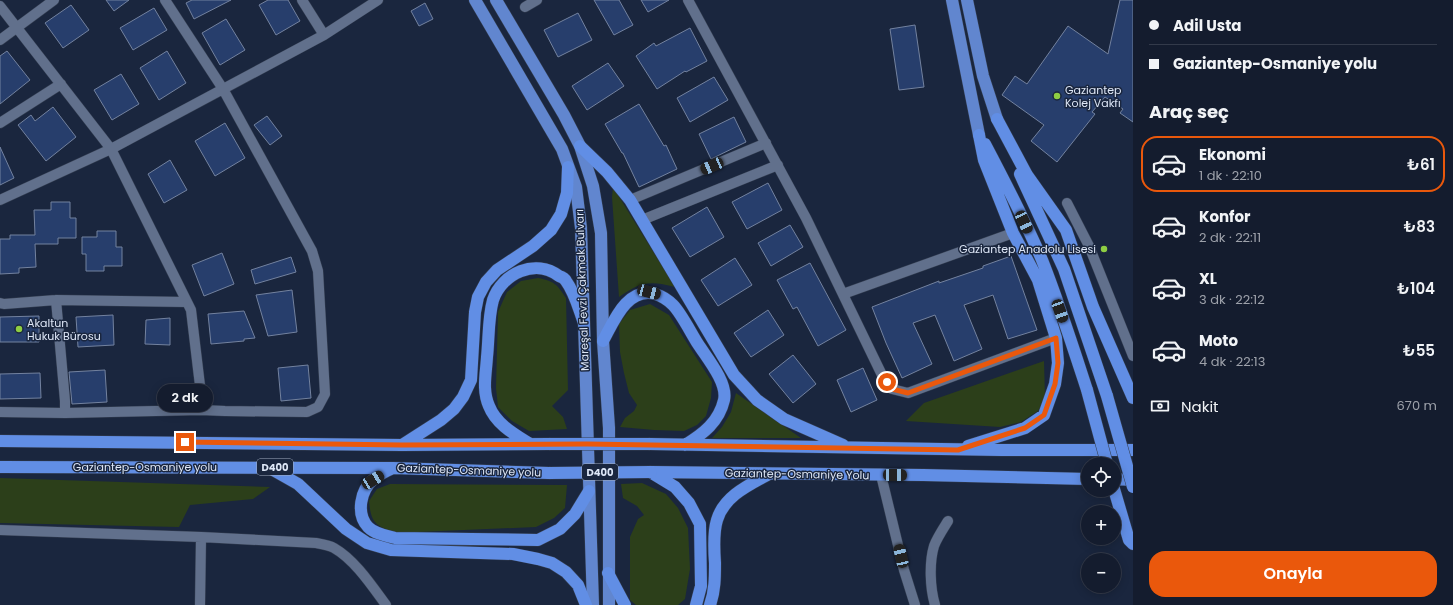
<!DOCTYPE html>
<html lang="tr">
<meta charset="utf-8">
<style>
:root{--surface:#141c2e;--page:#1d2536;--text:#f1f3f6;--muted:#9da1aa;--line:#333a4a;--accent:#ea580c}
body{margin:0;font-family:Poppins,sans-serif;background:var(--page);color:var(--text);height:100vh;display:flex;flex-direction:column;font-size:15px;white-space:nowrap}
*{box-sizing:border-box;margin:0}
p{font-size:13px;color:var(--muted)}
.icon{flex:none;width:22px;height:22px;fill:none;stroke:currentColor;stroke-width:2;stroke-linecap:round;stroke-linejoin:round}
.map{position:relative;flex:1;overflow:hidden}
.side{display:flex;flex-direction:column;background:var(--surface);width:320px}
.side>*{flex:none}
.guide{display:grid;align-content:center;height:88px;padding:0 16px;background:var(--surface)}
.fabs{position:absolute;left:1081px;top:457px;display:grid;gap:8px}
.fabs a{display:grid;place-items:center;width:40px;height:40px;border-radius:50%;background:var(--surface);box-shadow:0 2px 10px #0003,0 0 0 1px var(--line);font-size:20px}
.end{position:absolute;width:18px;height:18px;margin:-9px;border:5px solid #ea580c;background:#fff;box-shadow:0 0 0 2px #fff}
.from{border-radius:50%}
.bubble{position:absolute;height:28px;border-radius:14px;background:var(--surface);box-shadow:0 2px 10px #0003,0 0 0 1px var(--line);font-size:13px;font-weight:600;line-height:28px;text-align:center}
.car{position:absolute;width:12px;height:24px;margin:-12px -6px;border-radius:5px;box-shadow:0 0 3px 1px #0007;background:linear-gradient(#222 24%,#8ab4d8 0 40%,#222 0 76%,#8ab4d8 0 86%,#222 0)}
.guide b{display:flex;align-items:center;gap:14px;height:38px;font-size:15px}
.guide b+b{border-top:1px solid var(--line)}
.guide i{width:10px;height:10px;background:var(--text)}
ul{padding:0;list-style:none}
li{display:flex;align-items:center;gap:12px;height:56px;margin:0 8px 6px;padding:0 8px;border:2px solid transparent;border-radius:16px}
li div{flex:1}
li b{display:block;font-size:15px}
li em{font-style:normal;font-weight:600}
li.current{border-color:var(--accent)}
li>.icon{width:36px;height:36px;stroke-width:1.5}
h2{padding:0 16px;font-size:18px;line-height:48px}
.pay{display:flex;align-items:center;gap:10px;height:44px;padding:0 16px;font-size:15px}
.pay p{margin-inline-start:auto}
.cta{display:flex;gap:8px;margin-top:auto;padding:8px 16px}
.cta a{flex:1;height:46px;border-radius:16px;background:var(--accent);color:#fff;font-size:16px;font-weight:600;line-height:46px;text-align:center}
main{display:flex;flex:1;min-height:0}
.map>svg:first-child{display:block}
.green{fill:#2c3f1a}
.building{fill:#273e6c;stroke:#73829f}
.lines{fill:none;stroke-linecap:round;stroke-linejoin:round}
.minor-casing{stroke:#353f52;stroke-width:11}
.primary-casing{stroke:#353f52;stroke-width:13}
.trunk-casing{stroke:#353f52;stroke-width:13}
.minor{stroke:#61708c;stroke-width:10}
.primary{stroke:#6186cf;stroke-width:12}
.trunk{stroke:#618ee5;stroke-width:12}
.trunk-bridge-casing{stroke:#353f52;stroke-width:13;stroke-linecap:butt}
.trunk-bridge{stroke:#618ee5;stroke-width:12}
.route{stroke:#ea580c;stroke-width:5}
.poi-dot{fill:#8ece43;stroke:#1a263e;stroke-width:1.5}
.labels{text-anchor:middle;stroke-width:3;stroke-linejoin:round;paint-order:stroke}
.shield{fill:#1a263e;stroke:#a3adc0;stroke-width:1}
.shield-label{font-size:10px;font-weight:bold;fill:#dee7f7}
.poi-label{font-size:11px;fill:#dee7f7;stroke:#1a263e;text-anchor:start}
.street-label{font-size:11px;fill:#dee7f7;stroke:#1a263e}
</style>
<main>
<div class="map">
<svg width="1133" height="605" viewBox="0 0 1133 605">
<rect width="100%" height="100%" fill="#1a263e"/>
<path class="green" d="M613,187L675,287C650,280 640,282 619,297L612,197Z
M538,278C554,281 557,284 566,298L568,390L552,406L563,417L567,429L529,431L512,421L498,407L496,388L498,312L507,292L521,281Z
M650,304L669,315L712,382L711,398L706,416L697,425L684,431L654,430L620,427L625,418L634,411L637,405L629,393L624,373L620,352L619,324L630,310Z
M1044,361L1045,398L1038,411L1021,422L1000,427L906,421L924,403Z
M736,393L801,438H712L722,427L731,412Z
M0,478L270,487L253,499L190,505L179,527L0,523Z
M642,483L666,494L678,508L688,528L690,569L685,599L678,605H636L630,600V537L638,519L644,515L637,506L623,498L621,484Z
M390,484L567,485L565,508L554,518L536,527L395,533C375,525 371,523 369,501L377,489Z"/>
<path class="building" d="M106,0H129L114,11Z
M192,0H231L194,19L186,3Z
M268,0H288L300,21L276,35L259,5Z
M594,0H619L633,25L614,35Z
M641,0H669L648,12Z
M1120,0H1133V122L1120,113L1123,109L1105,97L1092,112L1095,114L1057,162L1031,141L1044,125L1002,95L1015,76L1027,84L1068,26L1108,54Z
M425,3L433,19L419,26L411,11Z
M71,5L89,30L63,48L45,23Z
M154,8L167,30L133,50L120,28Z
M578,13L592,40L558,57L544,30Z
M226,19L245,50L220,65L202,33Z
M915,25L924,87L899,90L890,29Z
M690,28L707,61L686,72L685,71L657,89L636,56L654,43L656,46Z
M7,51L30,80L0,104V56Z
M167,51L186,83L159,100L140,68Z
M608,63L624,86L587,110L572,86Z
M121,74L139,104L112,120L94,90Z
M714,77L728,100L690,122L677,98Z
M639,104L664,146L666,145L677,169L639,187L623,153H622L605,124Z
M53,107L76,137L46,161L18,125L31,115L35,121Z
M267,116L282,136L270,145L254,125Z
M734,117L746,142L711,159L699,134Z
M225,123L245,158L215,176L195,141Z
M0,147L14,178L0,185Z
M170,160L187,190L164,203L148,174Z
M768,183L782,210L747,229L732,202Z
M51,202H70V218H76V238H58V244H35L36,267L19,268V273L0,274V239H10V235H35L34,210H51Z
M707,207L724,237L690,257L672,228Z
M790,225L803,247L771,266L758,243Z
M97,231H116V247H122V266H104V271H86V254H82V237H97Z
M222,253L234,284L204,296L192,265Z
M1011,256L1037,330L1008,339L993,295L964,305L982,349L954,361L935,315L913,323L932,364L902,378L886,343L872,307L939,281V283L983,268V266Z
M291,257L296,272L255,284L251,270Z
M735,258L752,285L718,306L701,280Z
M810,263L846,330L818,346L797,307L793,309L777,280Z
M292,290L297,332L268,336L256,295Z
M768,310L784,335L751,357L734,333Z
M244,311L255,338L244,339V341L211,344L208,314Z
M113,315L114,345L78,347L76,317Z
M39,316V342H0V317Z
M170,318V345L145,344L146,320Z
M793,355L816,384L793,403L769,374Z
M308,365L311,398L281,401L278,368Z
M863,368L877,400L851,412L837,380Z
M105,370L107,402L72,404L69,372Z
M40,373L41,398L0,399V374Z"/>
<g class="lines">
<g class="minor-casing">
<path id="minor" d="M302,0L324,35
M688,0L806,218L882,375L892,389L908,393L1056,338
M0,6L111,149L191,310L201,394V410L225,411L307,412L318,407L325,394L318,271L312,251L223,89L165,0
M525,7L537,0
M0,40L54,0
M0,123L61,84
M0,200L111,149L324,35L378,0
M630,200L766,143
M1067,203L1089,246L1133,356
M642,220L778,165
M843,294L1013,233
M0,303L4,304L56,300L186,302
M0,412L65,413V401L56,300
M65,413L201,410
M881,475L904,570L915,605
M0,530L201,537L316,543C322,544 329,545 334,548C355,560 372,586 386,605
M200,605L201,537
M935,605C930,588 929,563 934,546C937,538 943,529 948,521"/>
</g>
<g class="primary-casing">
<path id="primary" d="M475,0L562,149L576,187L581,228L593,605
M496,0L564,115L580,146L593,186L601,233L603,341L609,428V605
M952,0L979,135
M967,0L983,76L997,119"/>
</g>
<g class="trunk-casing">
<path id="trunk" d="M997,119L1027,175L1066,230L1093,307L1133,398
M985,144C1005,182 1025,220 1042,260C1059,303 1073,347 1087,390
M580,146L607,172L630,200L734,375L757,400L784,419L843,445
M1020,174L1064,269L1107,396
M603,341C614,321 627,287 655,294C662,296 668,300 673,305C681,313 691,333 698,344C707,358 728,383 724,400C719,422 703,434 685,445
M0,441L402,445L549,444
M530,444C514,434 496,424 489,406C482,390 486,374 487,357C489,339 488,318 493,300C502,273 536,258 559,276C562,277 565,279 566,281C575,293 579,310 584,323
M650,444L1001,450H1133
M402,445L441,420L454,409L463,397L471,380L475,312L478,297L486,282L497,270L533,246L551,230L561,214L567,193L568,167
M968,446L1025,428L1044,415L1055,384L1058,363L1056,338L1038,280L1013,233L984,160L979,135
M0,467L393,468L549,473
M268,467L298,484L346,529L367,543L391,550L513,554L538,559L552,563L566,572L578,585L586,605
M393,468C386,471 379,475 374,479C360,490 356,514 368,527C375,534 387,536 395,538L538,540L560,529L575,514L589,491
M651,472L923,475L1088,479
M652,473L675,487L689,503L700,524L701,586L696,605
M1114,479L1133,480
M1114,489L1129,540L1133,544
M608,573L625,605
M710,605C715,591 715,577 715,563C714,549 713,533 717,520C724,496 749,485 769,474"/>
</g>
<use href="#minor" class="minor"/>
<use href="#primary" class="primary"/>
<use href="#trunk" class="trunk"/>
<g class="trunk-bridge-casing">
<path id="trunk-bridge" d="M1087,390L1107,464
M1107,396L1133,487
M549,444H650
M549,473L651,472"/>
</g>
<use href="#trunk-bridge" class="trunk-bridge"/>
</g>
<g class="lines">
<path class="route" d="M185,442L402,445L587,444L958,450L1025,428L1044,415L1055,384L1058,363L1056,338L908,393L892,389L887,382"/>
</g>
<g class="poi-dot">
<circle cx="1057" cy="96" r="4"/>
<circle cx="1104" cy="249" r="4"/>
<circle cx="19" cy="329" r="4"/>
</g>
<g class="labels">
<g class="shield">
<rect x="257" y="459" width="36" height="16" rx="3"/>
<rect x="582" y="464" width="36" height="16" rx="3"/>
</g>
<g class="shield-label">
<text x="275" y="471">D400</text>
<text x="600" y="476">D400</text>
</g>
<g class="poi-label">
<text x="1065" y="94">Gaziantep<tspan x="1065" dy="13">Kolej Vakfı</tspan></text>
<text x="1096" y="253" text-anchor="end">Gaziantep Anadolu Lisesi</text>
<text x="27" y="327">Akaltun<tspan x="27" dy="13">Hukuk Bürosu</tspan></text>
</g>
<g class="street-label">
<text transform="translate(582 290) rotate(-92)" y="4">Mareşal Fevzi Çakmak Bulvarı</text>
<text x="145" y="471">Gaziantep-Osmaniye yolu</text>
<text transform="translate(469 470) rotate(2)" y="4">Gaziantep-Osmaniye yolu</text>
<text transform="translate(797 474) rotate(1)" y="4">Gaziantep-Osmaniye Yolu</text>
</g>
</g>
</svg>
<div class="fabs">
<a><svg class="icon" aria-label="locate" viewBox="0 0 24 24"><circle cx="12" cy="12" r="6"/><path d="M12 2v4M12 18v4M2 12h4M18 12h4"/></svg></a>
<a>+</a>
<a>−</a>
</div>
<i class="end from" style="left:887px;top:382px"></i>
<i class="end" style="left:185px;top:442px"></i>
<div class="bubble" style="left:157px;top:384px;width:56px">2 dk</div>
<i class="car" style="left:712px;top:166px;rotate:247deg"></i>
<i class="car" style="left:1024px;top:222px;rotate:155deg"></i>
<i class="car" style="left:649px;top:292px;rotate:105deg"></i>
<i class="car" style="left:1060px;top:311px;rotate:160deg"></i>
<i class="car" style="left:895px;top:475px;rotate:91deg"></i>
<i class="car" style="left:373px;top:480px;rotate:59deg"></i>
<i class="car" style="left:901px;top:556px;rotate:347deg"></i>
</div>
<section class="side">
<div class="guide">
<b><i class="from"></i>Adil Usta</b>
<b><i></i>Gaziantep-Osmaniye yolu</b>
</div>
<h2>Araç seç</h2>
<ul>
<li class="current"><svg class="icon" aria-label="car" viewBox="0 0 24 24"><path d="M5 17H2v-5l4-1 3-4h7l3 4 3 1v5h-3M9 17h6M6 11h13"/><circle cx="7" cy="17" r="2"/><circle cx="17" cy="17" r="2"/></svg><div><b>Ekonomi</b><p>1 dk · 22:10</p></div><em>₺61</em></li>
<li><svg class="icon" aria-label="car" viewBox="0 0 24 24"><path d="M5 17H2v-5l4-1 3-4h7l3 4 3 1v5h-3M9 17h6M6 11h13"/><circle cx="7" cy="17" r="2"/><circle cx="17" cy="17" r="2"/></svg><div><b>Konfor</b><p>2 dk · 22:11</p></div><em>₺83</em></li>
<li><svg class="icon" aria-label="car" viewBox="0 0 24 24"><path d="M5 17H2v-5l4-1 3-4h7l3 4 3 1v5h-3M9 17h6M6 11h13"/><circle cx="7" cy="17" r="2"/><circle cx="17" cy="17" r="2"/></svg><div><b>XL</b><p>3 dk · 22:12</p></div><em>₺104</em></li>
<li><svg class="icon" aria-label="car" viewBox="0 0 24 24"><path d="M5 17H2v-5l4-1 3-4h7l3 4 3 1v5h-3M9 17h6M6 11h13"/><circle cx="7" cy="17" r="2"/><circle cx="17" cy="17" r="2"/></svg><div><b>Moto</b><p>4 dk · 22:13</p></div><em>₺55</em></li>
</ul>
<div class="pay"><svg class="icon" aria-label="cash" viewBox="0 0 24 24"><path d="M3 7h18v10H3z"/><circle cx="12" cy="12" r="2"/></svg>Nakit<p>670 m</p></div>
<div class="cta"><a>Onayla</a></div>
</section>
</main>
